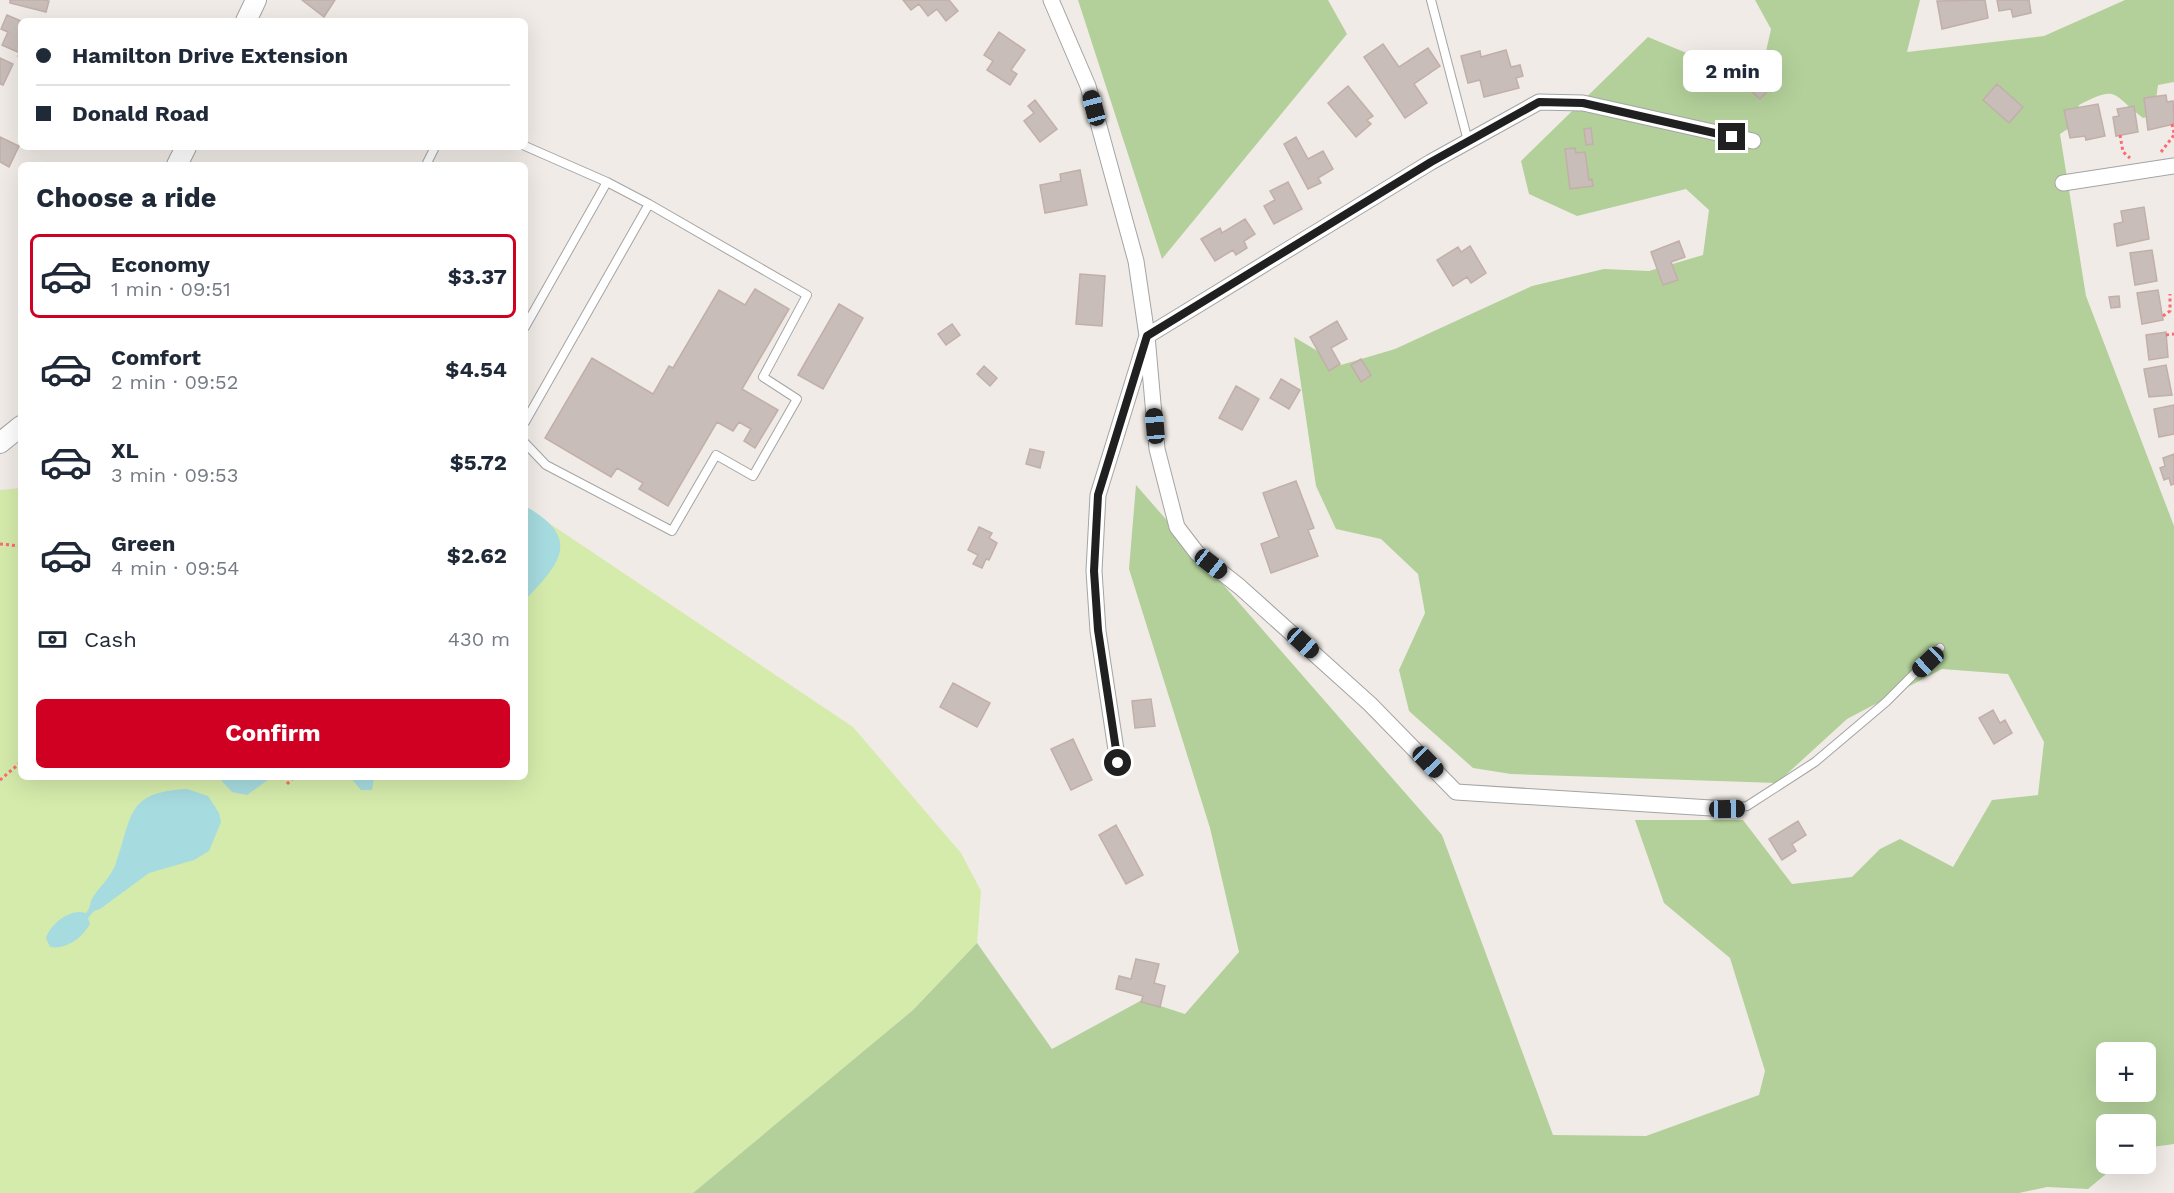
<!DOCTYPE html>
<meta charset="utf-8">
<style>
:root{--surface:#fff;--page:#f6f6f7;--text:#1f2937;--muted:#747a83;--line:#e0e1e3;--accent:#cf0022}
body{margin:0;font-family:"Work Sans",sans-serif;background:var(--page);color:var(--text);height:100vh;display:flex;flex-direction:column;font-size:22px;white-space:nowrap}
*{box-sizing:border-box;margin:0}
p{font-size:20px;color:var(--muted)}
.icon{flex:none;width:33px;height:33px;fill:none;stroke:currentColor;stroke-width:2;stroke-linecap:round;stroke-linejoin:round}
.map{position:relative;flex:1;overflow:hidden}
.details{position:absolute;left:18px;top:162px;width:510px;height:618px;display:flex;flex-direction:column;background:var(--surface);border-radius:9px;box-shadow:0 6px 24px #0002}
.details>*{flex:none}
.hud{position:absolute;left:18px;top:18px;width:510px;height:132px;border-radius:9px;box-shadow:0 6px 24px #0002;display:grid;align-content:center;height:132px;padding:0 18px;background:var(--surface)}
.fabs{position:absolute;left:2096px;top:1042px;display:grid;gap:12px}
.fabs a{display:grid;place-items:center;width:60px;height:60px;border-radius:9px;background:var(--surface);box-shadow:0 6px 24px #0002;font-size:30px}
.end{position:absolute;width:27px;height:27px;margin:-14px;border:8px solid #202020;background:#fff;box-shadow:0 0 0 3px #fff}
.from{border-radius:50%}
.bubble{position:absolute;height:42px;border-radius:9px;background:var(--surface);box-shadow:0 6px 24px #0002;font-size:20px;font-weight:700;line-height:42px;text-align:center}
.car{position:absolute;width:18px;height:36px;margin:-18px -9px;border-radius:8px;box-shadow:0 0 4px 2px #0007;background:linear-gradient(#222 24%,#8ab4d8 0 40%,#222 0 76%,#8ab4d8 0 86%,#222 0)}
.hud b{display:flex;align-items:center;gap:21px;height:57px;font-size:22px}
.hud b+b{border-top:2px solid var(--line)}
.hud i{width:15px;height:15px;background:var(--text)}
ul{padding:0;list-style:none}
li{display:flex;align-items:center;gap:18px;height:84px;margin:0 12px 9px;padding:0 6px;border:3px solid transparent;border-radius:9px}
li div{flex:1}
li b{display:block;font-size:22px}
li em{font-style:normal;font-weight:700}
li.on{border-color:var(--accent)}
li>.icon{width:54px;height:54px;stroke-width:1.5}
h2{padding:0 18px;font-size:27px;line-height:72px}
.pay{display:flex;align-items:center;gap:15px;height:66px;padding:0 18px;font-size:22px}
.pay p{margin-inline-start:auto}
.primary-button{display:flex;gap:12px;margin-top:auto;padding:12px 18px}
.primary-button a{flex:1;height:69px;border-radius:9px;background:var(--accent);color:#fff;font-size:24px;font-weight:700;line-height:69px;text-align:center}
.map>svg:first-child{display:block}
.grass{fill:#d5ebab}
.forest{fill:#b3d09a;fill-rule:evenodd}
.water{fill:#a6dbdf}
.building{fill:#c8bdb9;stroke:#c2afa8;stroke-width:1.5}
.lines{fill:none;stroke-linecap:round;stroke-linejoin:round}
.service-casing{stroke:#a4a4a4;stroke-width:10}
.minor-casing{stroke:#a4a4a4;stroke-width:17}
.tertiary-casing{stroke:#a4a4a4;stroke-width:22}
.path{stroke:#fc6b74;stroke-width:3;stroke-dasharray:3 3;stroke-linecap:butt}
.service{stroke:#fff;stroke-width:8}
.minor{stroke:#fff;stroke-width:15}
.tertiary{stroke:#fff;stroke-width:20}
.route{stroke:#202020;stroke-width:8}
</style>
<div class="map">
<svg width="2174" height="1193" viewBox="0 0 2174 1193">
<rect width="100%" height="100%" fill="#f0ebe6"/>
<path class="grass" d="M21,488V777H525V507L853,727L961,853L981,891L977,943L913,1010L693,1193H0V490Z"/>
<path class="forest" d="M1078,0H1328L1347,34L1162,259Z
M1755,0H1920L1907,52L2044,36L2125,0H2174V82L2158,85L2154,115L2143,118C2112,95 2119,84 2079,105L2075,124L2060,134L2086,296L2174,526V1144L2145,1148V1125H2106V1164H2118L2088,1189L2047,1187L2019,1193H693L913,1010L977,943L1052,1049L1142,1000L1185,1014L1239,952L1210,828L1129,569L1136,485L1442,835L1553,1135L1646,1136L1759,1095L1765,1071L1730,958L1664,903L1635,820H1743L1792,884L1852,877L1880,849L1900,839L1953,867L1992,800L2038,795L2044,742L2008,674L1942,669L1847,719L1777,783L1511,774L1473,768L1409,711L1399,670L1425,613L1418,574L1381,539L1336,529L1316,486L1294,337L1341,365L1395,349L1532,286L1604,269L1649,271L1703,255L1709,210L1686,189L1577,216L1529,194L1521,161L1648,37L1759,83L1771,29ZM2106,1053H2145V1092H2106Z"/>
<path class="water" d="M525,506C582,538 561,563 525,600Z
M218,777H272L247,795L232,792Z
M350,777H374L372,790H361Z
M187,789L208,796L219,813L221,822L209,851L194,860L149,873L100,909L94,911L88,918L90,924C82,938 66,950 50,947L46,938C51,923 71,908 86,913C91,908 89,903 93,897C101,885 111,877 116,863C133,815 126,792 187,789Z"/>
<path class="building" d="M10,0H43L49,1L46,12L10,3Z
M302,0H335L324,17Z
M903,0H949L958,11L946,21L937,9L928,16L919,4L911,10Z
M1985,0L1988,18L1942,29L1937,1Z
M1997,0H2029L2031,13L2013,17L2011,9L1999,11Z
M7,15L21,21V57L18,56L20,53L2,45L8,32L1,29Z
M999,32L1025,50L1011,70L1017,74L1010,85L987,70L993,61L984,55Z
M1383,44L1399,67L1428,48L1440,66L1414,84L1427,103L1405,118L1364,57Z
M1506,50L1511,67L1520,65L1523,76L1516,78L1519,88L1484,97L1480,80L1468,83L1461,56L1480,51L1481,57Z
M1748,56L1776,82L1760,99L1732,73Z
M0,58L13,64L3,85L0,84Z
M1997,84L2023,107L2009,123L1983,100Z
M1348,86L1373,116L1367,120L1371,124L1356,137L1328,103Z
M2166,95L2167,102L2173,101L2174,124L2148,130L2144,98Z
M1035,100L1057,129L1040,142L1024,121L1034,113L1028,106Z
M2098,104L2105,136L2086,140L2085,136L2070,138L2064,110Z
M2134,106L2138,132L2116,136L2113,117L2119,116L2117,109Z
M1591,128L1593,144L1586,145L1584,129Z
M0,137L19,146L9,167L0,162Z
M1296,137L1308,159L1323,151L1333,169L1318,178L1321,183L1308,189L1284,144Z
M1575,148L1576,153L1585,152L1589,180L1592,179L1593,186L1570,189L1565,149Z
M1080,170L1087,205L1045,213L1040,185L1061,181L1060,174Z
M1288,182L1302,209L1274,224L1264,206L1275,200L1270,191Z
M2144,207L2149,239L2117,246L2114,224L2123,222L2121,211Z
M1245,219L1255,234L1244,241L1247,248L1236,255L1233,250L1215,261L1201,239L1220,228L1222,233Z
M1679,241L1685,257L1671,262L1678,280L1663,285L1651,252Z
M1470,246L1486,273L1471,283L1467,277L1453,286L1437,260L1458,247L1461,252Z
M2152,250L2157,281L2135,285L2130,253Z
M1080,274L1105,276L1102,326L1076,324Z
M755,289L789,309L742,389L778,410L755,448L744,441L751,429L739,422L733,431L717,422L668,506L639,489L643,483L617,468L611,477L545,438L592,358L653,394L669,366L673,368L719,290L745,305Z
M2158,290L2163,320L2142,324L2137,293Z
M2119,296L2120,307L2111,308L2109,297Z
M839,304L863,318L823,389L798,375Z
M1337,321L1347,339L1331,348L1340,364L1329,371L1310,337Z
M952,324L960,335L946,345L938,334Z
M2166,332L2168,357L2149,360L2146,335Z
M1361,359L1371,375L1361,382L1351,365Z
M2166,365L2172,395L2149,397L2144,369Z
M984,366L997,378L990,386L977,374Z
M1281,379L1300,390L1289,409L1270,398Z
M1236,386L1259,399L1242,430L1219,418Z
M2174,405V434L2159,437L2154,409Z
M1030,449L1044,452L1040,468L1026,464Z
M2174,454V484L2171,485L2169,478L2164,480L2160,468L2165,466L2163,458Z
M1296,481L1314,528L1308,530L1318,556L1271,573L1261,544L1279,537L1263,493Z
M979,527L992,533L989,538L997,543L989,560L986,559L982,568L973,564L978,555L968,550Z
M953,683L990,703L977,727L940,707Z
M1151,699L1155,726L1135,728L1132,701Z
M1993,710L2000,723L2005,720L2012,733L1994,744L1979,718Z
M1073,739L1092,780L1071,790L1051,749Z
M1798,821L1806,835L1792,844L1796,851L1782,860L1769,839Z
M1116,825L1143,875L1126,884L1099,835Z
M1136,959L1159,964L1154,983L1165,986L1160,1007L1141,1002L1143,996L1116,989L1119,976L1131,979Z"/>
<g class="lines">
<g class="service-casing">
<path id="service" d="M1431,0L1468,141
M525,146L607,182
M426,165L435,147
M525,327L607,182L649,204L525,422
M525,443L546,465L672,531L716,455L753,476L797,399L763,377L807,295L649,204
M1727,809L1747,806L1815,762L1886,702L1940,648"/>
</g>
<g class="minor-casing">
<path id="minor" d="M1051,0L1088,86L1136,261L1147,336L1157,449L1177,527L1197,553L1240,587L1370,704L1456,792L1727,809
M2063,183L2174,166
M1118,763L1098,631L1094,571L1098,495L1147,336L1431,162L1539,102L1583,103L1753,141"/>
</g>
<g class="tertiary-casing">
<path id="tertiary" d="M246,21L256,0
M177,165L186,147
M0,443L21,426"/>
</g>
<path class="path" d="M2172,124L2174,133
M2120,135L2123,152L2130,158
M2161,152L2174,135
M2163,316L2170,311V294
M2166,335L2174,334
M0,544L21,546
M0,780L21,762
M287,784L294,777"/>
<use href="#service" class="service"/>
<use href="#minor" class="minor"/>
<use href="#tertiary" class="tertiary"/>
</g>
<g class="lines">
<path class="route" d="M1118,763L1098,630L1094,571L1098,495L1147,336L1431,162L1539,102L1583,103L1732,137"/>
</g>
</svg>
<div class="fabs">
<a>+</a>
<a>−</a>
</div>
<i class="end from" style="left:1118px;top:763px"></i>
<i class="end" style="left:1732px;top:137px"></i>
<div class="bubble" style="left:1683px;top:50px;width:99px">2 min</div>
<i class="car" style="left:1094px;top:108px;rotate:345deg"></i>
<i class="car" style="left:1155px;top:426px;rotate:355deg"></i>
<i class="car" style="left:1211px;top:564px;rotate:128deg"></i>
<i class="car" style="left:1303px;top:643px;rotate:132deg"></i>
<i class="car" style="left:1928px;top:662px;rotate:227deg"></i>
<i class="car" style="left:1428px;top:762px;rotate:136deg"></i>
<i class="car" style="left:1727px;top:809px;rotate:89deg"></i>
<div class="hud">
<b><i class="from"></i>Hamilton Drive Extension</b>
<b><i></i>Donald Road</b>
</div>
<section class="details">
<h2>Choose a ride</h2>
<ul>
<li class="on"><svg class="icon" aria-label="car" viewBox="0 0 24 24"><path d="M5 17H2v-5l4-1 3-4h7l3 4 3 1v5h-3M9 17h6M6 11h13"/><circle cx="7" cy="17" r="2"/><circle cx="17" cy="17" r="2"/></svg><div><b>Economy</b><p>1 min · 09:51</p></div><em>$3.37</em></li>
<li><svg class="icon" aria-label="car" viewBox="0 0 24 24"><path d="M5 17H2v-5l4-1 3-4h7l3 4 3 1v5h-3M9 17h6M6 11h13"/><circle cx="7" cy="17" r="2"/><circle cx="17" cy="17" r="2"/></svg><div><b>Comfort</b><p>2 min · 09:52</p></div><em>$4.54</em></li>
<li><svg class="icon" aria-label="car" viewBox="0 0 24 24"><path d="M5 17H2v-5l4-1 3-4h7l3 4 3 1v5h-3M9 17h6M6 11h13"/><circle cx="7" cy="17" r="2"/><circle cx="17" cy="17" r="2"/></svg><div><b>XL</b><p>3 min · 09:53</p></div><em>$5.72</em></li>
<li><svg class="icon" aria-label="car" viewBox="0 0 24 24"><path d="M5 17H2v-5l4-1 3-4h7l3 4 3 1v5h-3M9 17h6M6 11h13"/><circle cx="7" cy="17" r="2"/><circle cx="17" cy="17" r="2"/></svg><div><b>Green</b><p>4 min · 09:54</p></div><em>$2.62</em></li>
</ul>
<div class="pay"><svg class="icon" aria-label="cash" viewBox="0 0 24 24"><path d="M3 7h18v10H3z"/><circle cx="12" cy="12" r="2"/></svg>Cash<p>430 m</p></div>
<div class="primary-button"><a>Confirm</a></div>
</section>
</div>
